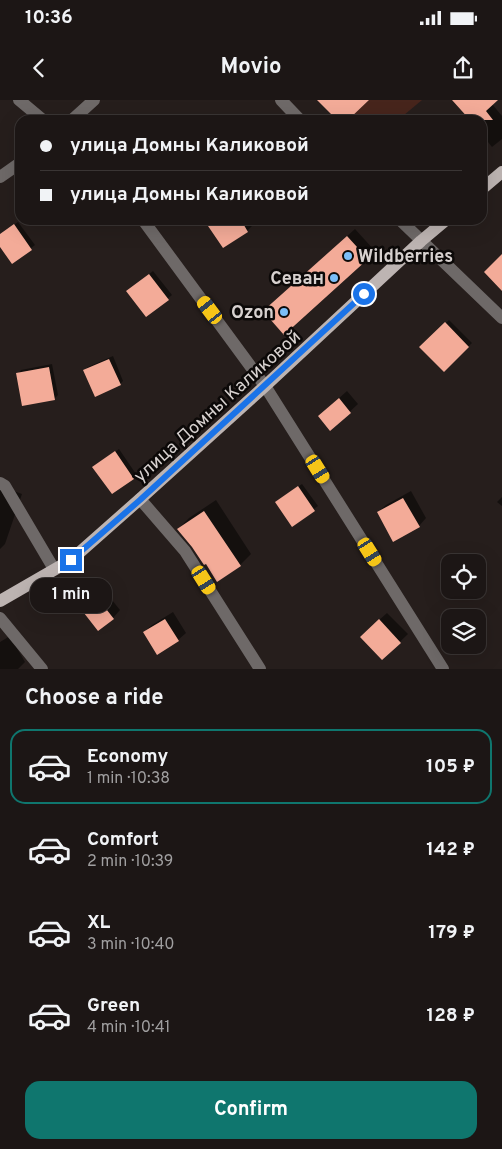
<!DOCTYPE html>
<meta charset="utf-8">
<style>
:root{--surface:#1c1615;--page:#292322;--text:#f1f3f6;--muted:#a09fa0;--line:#3a3534;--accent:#0f766e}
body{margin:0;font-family:Overpass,sans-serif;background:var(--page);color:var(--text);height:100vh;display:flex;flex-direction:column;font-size:19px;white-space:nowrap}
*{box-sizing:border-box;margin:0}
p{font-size:16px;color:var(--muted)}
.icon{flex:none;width:28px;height:28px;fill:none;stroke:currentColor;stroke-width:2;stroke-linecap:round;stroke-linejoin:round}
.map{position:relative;height:569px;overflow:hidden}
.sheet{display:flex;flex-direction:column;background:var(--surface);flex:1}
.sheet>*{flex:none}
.top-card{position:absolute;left:15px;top:15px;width:472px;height:110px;border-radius:15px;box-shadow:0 5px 20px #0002,0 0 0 1px var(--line);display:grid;align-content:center;height:110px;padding:0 25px;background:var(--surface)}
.buttons{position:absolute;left:441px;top:454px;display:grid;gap:10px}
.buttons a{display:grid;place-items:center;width:45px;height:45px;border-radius:10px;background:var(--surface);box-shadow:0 5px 20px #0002,0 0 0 1px var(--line);font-size:25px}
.end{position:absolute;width:22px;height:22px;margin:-11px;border:6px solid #1a73e8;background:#fff;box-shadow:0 0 0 2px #fff}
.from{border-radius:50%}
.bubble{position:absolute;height:35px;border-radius:15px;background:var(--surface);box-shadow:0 5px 20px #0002,0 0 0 1px var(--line);font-size:16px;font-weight:700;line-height:35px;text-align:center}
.car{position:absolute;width:15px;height:30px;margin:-15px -8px;border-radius:6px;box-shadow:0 0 4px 1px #0007;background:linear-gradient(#f5c518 24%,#345 0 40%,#f5c518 0 76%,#345 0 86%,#f5c518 0)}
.top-card b{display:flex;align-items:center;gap:18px;height:48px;font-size:19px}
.top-card b+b{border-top:1px solid var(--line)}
.top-card i{width:12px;height:12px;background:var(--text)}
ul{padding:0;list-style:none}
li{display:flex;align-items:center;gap:15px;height:75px;margin:0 10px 8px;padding:0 15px;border:2px solid transparent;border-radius:15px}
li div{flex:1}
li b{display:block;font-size:19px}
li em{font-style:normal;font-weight:700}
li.active{border-color:var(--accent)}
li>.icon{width:45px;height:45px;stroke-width:1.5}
h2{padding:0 25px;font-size:22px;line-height:60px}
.primary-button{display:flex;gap:10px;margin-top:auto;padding:10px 25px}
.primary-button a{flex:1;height:58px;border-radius:15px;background:var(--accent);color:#fff;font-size:20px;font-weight:700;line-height:58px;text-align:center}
.status{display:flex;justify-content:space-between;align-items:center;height:35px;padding:0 25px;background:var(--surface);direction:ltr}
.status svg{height:14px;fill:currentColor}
header{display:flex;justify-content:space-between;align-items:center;height:65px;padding:0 25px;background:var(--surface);font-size:22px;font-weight:700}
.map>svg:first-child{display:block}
.green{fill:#47251c}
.shadow{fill:#0007}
.building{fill:#f3ab98}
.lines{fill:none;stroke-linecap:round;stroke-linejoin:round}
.minor{stroke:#6e6968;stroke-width:12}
.major{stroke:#bdb4b2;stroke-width:12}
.route{stroke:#1a73e8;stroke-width:6}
.poi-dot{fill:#7bbef8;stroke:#0c0908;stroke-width:2}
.labels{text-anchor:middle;stroke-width:5;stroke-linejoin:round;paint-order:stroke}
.poi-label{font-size:18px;font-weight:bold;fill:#d7d1cf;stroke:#0c0908;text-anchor:end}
.street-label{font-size:18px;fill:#d7d1cf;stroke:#0c0908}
</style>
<div class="status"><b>10:36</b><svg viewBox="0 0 49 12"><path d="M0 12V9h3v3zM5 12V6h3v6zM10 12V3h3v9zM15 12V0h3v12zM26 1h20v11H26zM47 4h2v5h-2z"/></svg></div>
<header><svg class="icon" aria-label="back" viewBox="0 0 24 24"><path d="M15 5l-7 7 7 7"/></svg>Movio<svg class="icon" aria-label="share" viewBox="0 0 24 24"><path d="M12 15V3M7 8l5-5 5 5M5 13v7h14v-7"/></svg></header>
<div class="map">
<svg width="502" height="569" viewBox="0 0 502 569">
<rect width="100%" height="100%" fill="#261e1c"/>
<path class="green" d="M369,0H422L398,20H348Z"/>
<path class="shadow" d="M454,0H496L492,4L502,16V39L492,47L488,42L482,47V20H471Z
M216,120H253L255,123L247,131L223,146L210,126Z
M18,122L35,145L13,162L0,144V135Z
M355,129L375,151L284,233L272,204Z
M153,171L172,195L147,216L132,188Z
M449,220L472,243L444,270L421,247Z
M113,256L123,281L120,284L85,270L88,267Z
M52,264L58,295L55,298L24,304L18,274L21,270Z
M347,291L358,304L331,329L327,309Z
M119,349L136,374L133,378L98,364Z
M302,384L318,406L292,425L280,399Z
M0,386L22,394L5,444L0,449Z
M411,391L426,418L419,426L378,412L386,405Z
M502,397V406L497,402Z
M216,400L251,454L240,465L193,446L178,429L189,418Z
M100,485L120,510L113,518L78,504Z
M173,512L186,533L178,540L144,532L152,525Z
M387,513L408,534L382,559L369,529Z
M10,536L25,562L18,569H0V542Z"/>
<path class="building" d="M317,0H369L348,20H337Z
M452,0H498L486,11L493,20H470Z
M218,120H241L248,132L223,148L208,126Z
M14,124L32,150L12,164L0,147V134Z
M347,136L368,159L284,235L263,211Z
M502,154V191L484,172Z
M149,174L169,200L146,217L126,191Z
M445,222L469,247L444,272L419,247Z
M109,259L121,285L95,297L83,270Z
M49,267L55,300L22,306L16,273Z
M339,298L351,313L330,331L318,316Z
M115,351L134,379L112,394L92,367Z
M298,386L315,411L292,427L275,402Z
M403,398L420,427L393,442L377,412Z
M204,411L241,466L217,482L206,464L204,465L192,447L177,429Z
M92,491L114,519L98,531L77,504Z
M165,519L179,541L157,555L143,532Z
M379,519L401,543L382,560L360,537Z"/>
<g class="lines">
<path class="minor" d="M19,0L43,20
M281,0L300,20
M72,20L94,0
M0,77L20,63
M143,120L265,286L443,569
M400,120L502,218
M0,383L5,386L54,469
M140,399L185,451L260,569
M0,518L42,569"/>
<path class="major" d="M482,89L502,72
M0,501L71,460L140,399L265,286L421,141L446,120"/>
</g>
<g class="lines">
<path class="route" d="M71,460L140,400L364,194"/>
</g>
<g class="poi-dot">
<circle cx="348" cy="156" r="5"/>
<circle cx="334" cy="178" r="5"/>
<circle cx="284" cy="212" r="5"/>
</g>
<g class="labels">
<g class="poi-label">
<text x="358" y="162" text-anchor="start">Wildberries</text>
<text x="324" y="184">Севан</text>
<text x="274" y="218">Ozon</text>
</g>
<g class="street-label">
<text transform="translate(217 306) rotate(-42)" y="6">улица Домны Каликовой</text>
</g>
</g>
</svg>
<div class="buttons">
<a><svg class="icon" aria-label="locate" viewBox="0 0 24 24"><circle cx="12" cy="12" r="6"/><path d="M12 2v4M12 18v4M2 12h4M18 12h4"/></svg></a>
<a><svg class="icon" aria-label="layers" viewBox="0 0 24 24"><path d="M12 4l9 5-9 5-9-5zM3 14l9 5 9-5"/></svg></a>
</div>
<i class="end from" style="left:364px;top:194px"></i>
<i class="end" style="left:71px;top:460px"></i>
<div class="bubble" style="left:30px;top:478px;width:82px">1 min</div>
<i class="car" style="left:210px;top:210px;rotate:323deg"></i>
<i class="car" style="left:318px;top:369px;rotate:148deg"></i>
<i class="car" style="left:370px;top:452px;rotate:148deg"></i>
<i class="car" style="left:204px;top:480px;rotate:148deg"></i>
<div class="top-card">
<b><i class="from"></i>улица Домны Каликовой</b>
<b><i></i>улица Домны Каликовой</b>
</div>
</div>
<section class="sheet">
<h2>Choose a ride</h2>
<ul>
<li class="active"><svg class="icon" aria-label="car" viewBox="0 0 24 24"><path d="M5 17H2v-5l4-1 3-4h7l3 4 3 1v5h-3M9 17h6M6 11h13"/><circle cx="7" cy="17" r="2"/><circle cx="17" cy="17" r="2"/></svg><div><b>Economy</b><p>1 min · 10:38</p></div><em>105 ₽</em></li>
<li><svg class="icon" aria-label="car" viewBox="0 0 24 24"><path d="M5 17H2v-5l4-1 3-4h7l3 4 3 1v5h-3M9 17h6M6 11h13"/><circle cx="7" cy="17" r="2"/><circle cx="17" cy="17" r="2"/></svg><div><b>Comfort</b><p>2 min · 10:39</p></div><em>142 ₽</em></li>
<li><svg class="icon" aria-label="car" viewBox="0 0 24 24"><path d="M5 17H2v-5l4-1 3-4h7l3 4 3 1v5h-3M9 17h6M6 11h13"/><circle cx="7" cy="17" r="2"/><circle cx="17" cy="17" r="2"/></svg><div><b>XL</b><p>3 min · 10:40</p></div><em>179 ₽</em></li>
<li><svg class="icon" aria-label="car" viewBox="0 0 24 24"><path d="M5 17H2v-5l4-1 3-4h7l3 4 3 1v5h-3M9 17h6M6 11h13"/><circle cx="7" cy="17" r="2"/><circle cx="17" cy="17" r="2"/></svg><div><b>Green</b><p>4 min · 10:41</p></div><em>128 ₽</em></li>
</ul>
<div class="primary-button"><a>Confirm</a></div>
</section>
